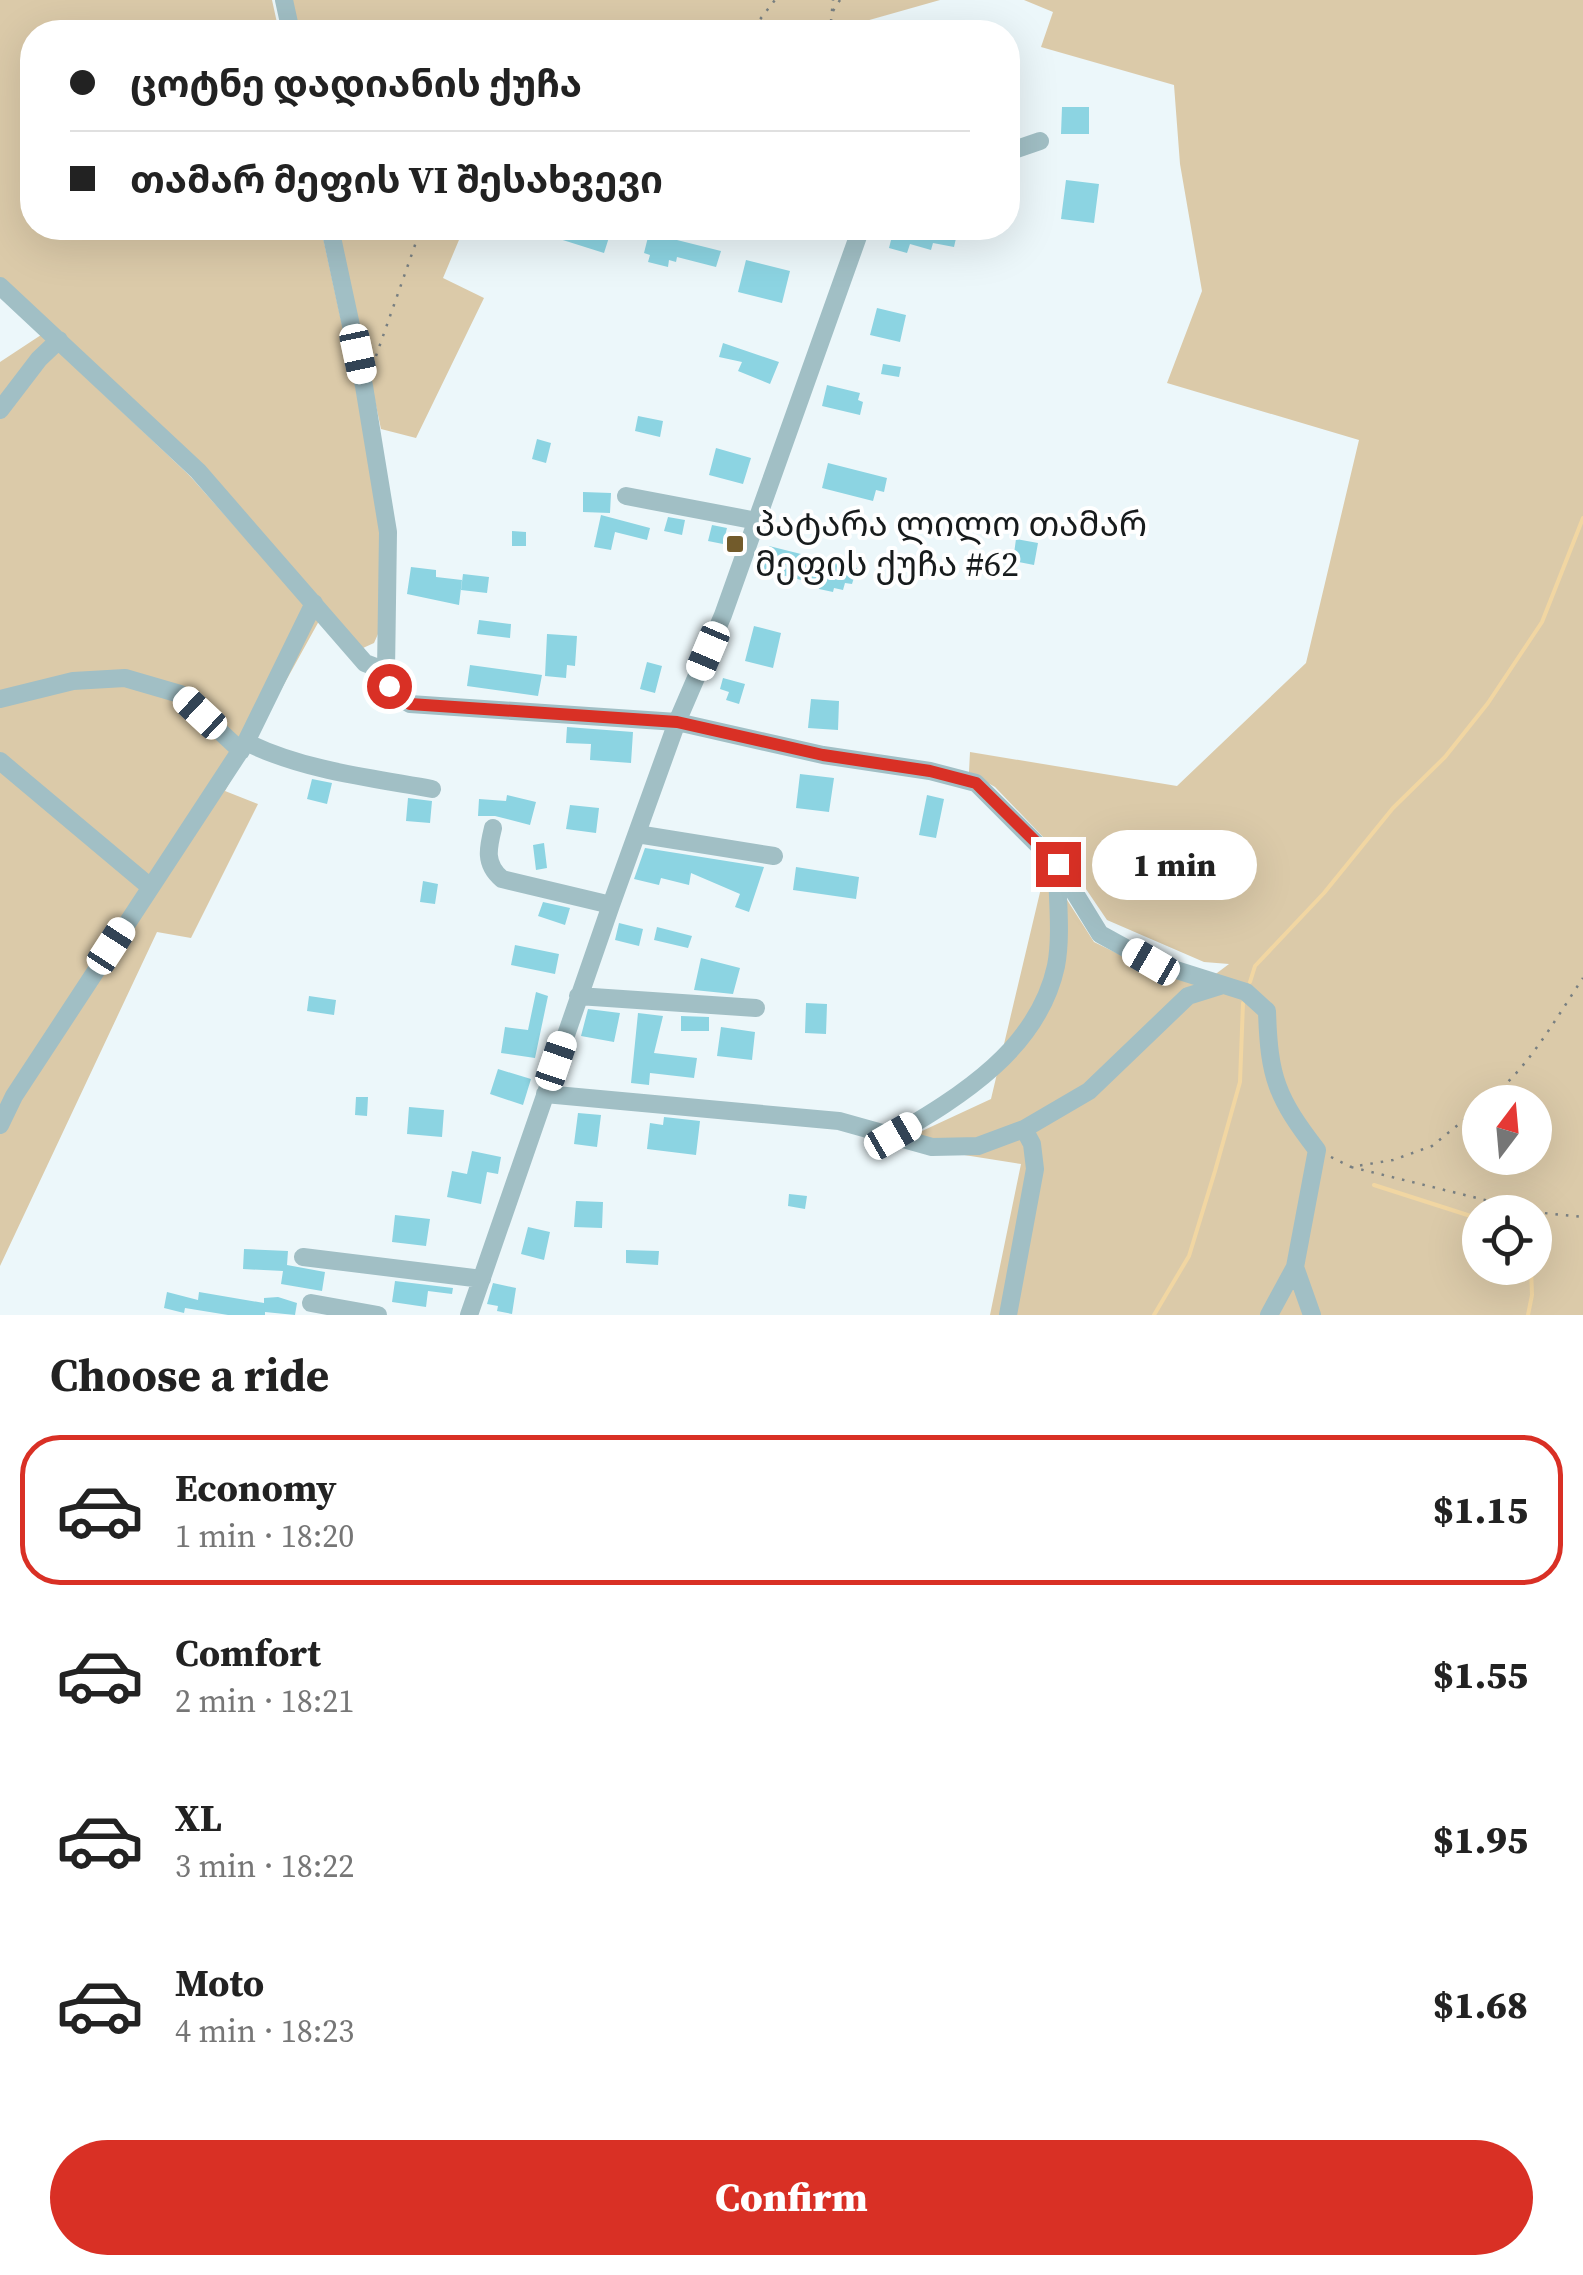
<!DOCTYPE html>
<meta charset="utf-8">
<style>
:root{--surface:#fff;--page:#f2f2f2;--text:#222;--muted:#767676;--line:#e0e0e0;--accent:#d93025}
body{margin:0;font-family:"Source Serif 4","Noto Sans Georgian",serif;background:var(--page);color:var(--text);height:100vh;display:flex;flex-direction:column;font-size:38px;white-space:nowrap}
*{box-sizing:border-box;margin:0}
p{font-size:32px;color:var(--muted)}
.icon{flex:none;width:55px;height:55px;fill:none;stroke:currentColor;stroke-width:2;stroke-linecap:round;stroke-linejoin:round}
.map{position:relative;height:1315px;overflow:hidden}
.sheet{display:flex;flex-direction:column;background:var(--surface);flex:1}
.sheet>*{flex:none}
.top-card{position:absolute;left:20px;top:20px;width:1000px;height:220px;border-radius:40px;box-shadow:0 10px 40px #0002;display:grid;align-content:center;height:220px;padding:0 50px;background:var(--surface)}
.needle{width:65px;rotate:16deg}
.tools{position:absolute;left:1462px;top:1085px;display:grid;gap:20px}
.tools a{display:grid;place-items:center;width:90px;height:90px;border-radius:50%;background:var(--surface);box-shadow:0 10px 40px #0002;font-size:50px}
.end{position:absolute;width:45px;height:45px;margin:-22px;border:12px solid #d93025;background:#fff;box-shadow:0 0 0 5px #fff}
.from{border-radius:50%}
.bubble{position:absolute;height:70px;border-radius:35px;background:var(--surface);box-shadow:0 10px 40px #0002;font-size:32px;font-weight:800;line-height:70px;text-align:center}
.car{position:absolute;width:30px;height:60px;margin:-30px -15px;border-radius:12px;box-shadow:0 0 8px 2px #0007;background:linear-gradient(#fff 24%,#345 0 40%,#fff 0 76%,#345 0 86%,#fff 0)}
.top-card b{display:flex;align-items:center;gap:35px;height:95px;font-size:38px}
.top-card b+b{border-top:2px solid var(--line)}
.top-card i{width:25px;height:25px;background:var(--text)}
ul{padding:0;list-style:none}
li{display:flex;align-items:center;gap:30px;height:150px;margin:0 20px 15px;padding:0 30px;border:5px solid transparent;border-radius:40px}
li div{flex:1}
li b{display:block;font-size:38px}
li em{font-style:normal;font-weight:800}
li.active{border-color:var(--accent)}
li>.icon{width:90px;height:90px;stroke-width:1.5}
h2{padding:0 50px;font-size:45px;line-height:120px}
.cta{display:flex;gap:20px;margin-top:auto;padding:20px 50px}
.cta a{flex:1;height:115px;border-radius:60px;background:var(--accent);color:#fff;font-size:40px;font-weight:800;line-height:115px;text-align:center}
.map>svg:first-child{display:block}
.green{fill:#dbcaa9;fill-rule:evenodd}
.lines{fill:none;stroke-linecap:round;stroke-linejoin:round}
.stream{stroke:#f1d6a2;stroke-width:4}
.building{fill:#8cd4e2}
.path{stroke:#787f81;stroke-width:2.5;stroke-dasharray:2.5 8;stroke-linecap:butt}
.minor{stroke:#a1bfc5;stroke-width:18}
.route{stroke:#d93025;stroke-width:12}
.poi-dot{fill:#725b2b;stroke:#fff;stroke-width:4}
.labels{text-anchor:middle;stroke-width:8;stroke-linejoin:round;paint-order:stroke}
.poi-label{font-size:35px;fill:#171b1c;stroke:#fff;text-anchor:start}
</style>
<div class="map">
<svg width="1583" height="1315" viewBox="0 0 1583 1315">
<rect width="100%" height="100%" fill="#ecf7fa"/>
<path class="green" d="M0,0H272L279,32H32V228H321L377,486L380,546L378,634L374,643L363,648L0,282Z
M292,0H940L827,32H299Z
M1024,0H1583V1315H990L1021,1164L907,1146L922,1131L991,1099L1046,867L1094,942L1151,970L1201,985L1229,964L1204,962L1107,920L1069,864L995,787L969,772L970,752L1177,786L1306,663L1359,440L1167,383L1202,291L1180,164L1174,85L1041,47L1053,12ZM1480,1102H1535V1158H1480ZM1480,1212H1535V1268H1480Z
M338,228H464L443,278L484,298L416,438L381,429Z
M41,335L190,476L319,621L225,791L258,804L191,938L157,932L0,1266V362Z"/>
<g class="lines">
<path class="stream" d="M1250,982L1255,966L1324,893L1393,808L1445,757L1488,703L1542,622L1583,518
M1374,1185L1480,1219
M1154,1315L1189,1256L1215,1171L1240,1082L1243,1003
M1528,1315L1532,1295L1531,1268"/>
</g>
<path class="building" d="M1062,107H1089V134H1061Z
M1066,180L1099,184L1094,223L1061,219Z
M531,228H612L604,253L531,230Z
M894,228H936L957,234L954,247L933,243L931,250L910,244L907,253L889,248Z
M649,233L721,251L716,267L677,257L676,262L669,260L668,267L648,262L650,255L644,253Z
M746,260L790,271L782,303L738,292Z
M877,308L906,315L900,342L870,335Z
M723,343L779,362L770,384L738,371L742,362L719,357Z
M883,364L901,367L899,377L881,374Z
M827,385L860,393L858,400L863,402L860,415L822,406Z
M638,416L663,421L660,437L635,431Z
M537,439L551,443L546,463L532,459Z
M716,448L751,458L743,484L709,475Z
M828,463L887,478L884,492L876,490L873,501L822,488Z
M583,492L611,493L610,513L583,512Z
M601,515L650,528L647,540L615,532L611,550L594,547Z
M668,517L685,520L682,535L664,531Z
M712,525L727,528L723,544L708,541Z
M512,531L526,532V546H512Z
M1016,539L1038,543L1034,565L1013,561Z
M769,546L857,568L852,584L845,583L843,590L834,588L833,592L819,589L820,585L763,570Z
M411,567L436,570V577L462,580L459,605L407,594Z
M463,574L489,577L487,593L461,590Z
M479,620L511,624L510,638L477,634Z
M754,626L781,633L773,668L745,661Z
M547,634L577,636L575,666L567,665L566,678L545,676Z
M647,662L662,666L655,693L640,689Z
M470,665L542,675L538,696L467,686Z
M723,678L745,684L739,704L726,700L729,692L720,689Z
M811,699L839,701L838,730L808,728Z
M567,727L633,732L631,763L590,760L591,744L566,743Z
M800,774L834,778L829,812L796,808Z
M312,779L332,783L327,804L307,799Z
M507,795L536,802L530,825L495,816H478L479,799L506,801Z
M927,795L944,799L936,838L919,835Z
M408,798L432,801L430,823L406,821Z
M570,805L599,808L596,833L566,829Z
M544,843L547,868L536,870L533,845Z
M645,848L764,867L749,912L735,907L740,894L691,873L689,885L661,878L659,885L634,879Z
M796,867L859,877L856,899L793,890Z
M423,881L438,884L435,904L420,902Z
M543,902L570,908L565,925L538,916Z
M619,923L643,929L639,946L615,940Z
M657,927L692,936L688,948L654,940Z
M515,945L559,954L555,974L511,965Z
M701,958L740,968L733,994L694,990Z
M536,992L548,996L535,1058L501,1053L505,1027L528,1030Z
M309,996L336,1000L334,1015L307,1011Z
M806,1003L827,1004L826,1034L805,1033Z
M588,1009L620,1013L614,1042L581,1036Z
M638,1013L663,1016L654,1053L697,1058L694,1078L650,1073L649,1085L631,1083Z
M681,1016L709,1017V1031H681Z
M721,1027L755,1032L752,1060L717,1056Z
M498,1069L531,1079L523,1105L490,1094Z
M356,1097H368L367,1116L355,1115Z
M409,1107L444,1110L442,1137L407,1134Z
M578,1113L601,1115L597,1147L574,1144Z
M664,1117L700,1121L696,1155L647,1149L650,1123L663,1125Z
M472,1151L501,1157L498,1174L487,1172L481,1204L447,1197L452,1171L467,1174Z
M789,1194L807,1196L805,1209L788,1206Z
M576,1201L603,1202L602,1228L574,1227Z
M395,1215L430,1219L426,1246L392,1242Z
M528,1227L550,1232L544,1260L521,1254Z
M244,1249L288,1251L287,1265L325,1272L322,1291L281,1284L283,1271L243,1269Z
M626,1250L659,1251L658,1265L626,1263Z
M395,1281L453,1288L452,1294L428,1291L426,1307L392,1302Z
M493,1283L516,1288L512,1314L497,1311L498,1306L487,1304Z
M167,1292L198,1300L199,1292L264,1303V1298L278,1297L297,1303L295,1315L265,1312V1315H228L185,1308L184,1313L164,1308Z"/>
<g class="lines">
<path class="path" d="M833,11L840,0
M732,32L758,22L775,0
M830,32L833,0
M376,356L421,228
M1485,1102C1527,1071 1554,1021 1583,978
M1331,1157L1351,1167L1393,1160L1432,1146L1480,1107
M1351,1167L1534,1212L1583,1217"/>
<path class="minor" d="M284,0L291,32
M1008,152L1040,141
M330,228L364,386L388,532L386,671C389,689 394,696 410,704L677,722L823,755L930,771L976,783L1057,864L1100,934L1151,962L1246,992L1267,1011C1269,1078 1277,1098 1317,1150L1295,1267L1312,1315
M0,286L198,471L365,663L386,671
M0,410L39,359L59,340
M626,496L757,521
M0,699L73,681L125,678L180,694L241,751
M246,742C302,770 371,778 432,789
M0,761L149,886
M493,828C488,848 484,864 502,879L611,905
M637,834L774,856
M578,996L756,1008
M545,1094L839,1121L932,1147L978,1146L1024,1129L1032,1144L1035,1169L1008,1315
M0,1125L14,1096L246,742L314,603
M1024,1129L1089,1091L1188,996L1220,986
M893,1136C961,1096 1038,1049 1056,966C1062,935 1057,896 1057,864
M303,1257L482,1279
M311,1303L378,1315
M469,1315L611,905L677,722L723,615L861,228
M1269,1315L1295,1267"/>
</g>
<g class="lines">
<path class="route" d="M389,686L396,696L410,704L677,722L823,755L930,771L976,783L1058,864"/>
</g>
<rect class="poi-dot" x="725" y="534" width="20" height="20" rx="5"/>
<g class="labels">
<g class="poi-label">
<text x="755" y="536">პატარა ლილო თამარ<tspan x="755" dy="40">მეფის ქუჩა #62</tspan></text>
</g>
</g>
</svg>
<div class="tools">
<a><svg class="needle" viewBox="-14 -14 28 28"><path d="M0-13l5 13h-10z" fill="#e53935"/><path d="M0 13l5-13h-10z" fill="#767676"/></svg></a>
<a><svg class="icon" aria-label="locate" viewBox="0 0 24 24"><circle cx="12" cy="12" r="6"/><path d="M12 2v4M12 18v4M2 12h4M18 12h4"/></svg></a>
</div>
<i class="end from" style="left:389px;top:686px"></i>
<i class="end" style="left:1058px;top:864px"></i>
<div class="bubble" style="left:1092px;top:830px;width:165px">1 min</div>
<i class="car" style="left:358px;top:354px;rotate:168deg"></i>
<i class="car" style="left:708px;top:651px;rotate:203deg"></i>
<i class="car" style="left:200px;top:713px;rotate:313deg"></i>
<i class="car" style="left:111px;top:946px;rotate:33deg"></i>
<i class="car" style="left:1151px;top:962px;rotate:300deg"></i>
<i class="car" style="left:556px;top:1061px;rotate:19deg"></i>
<i class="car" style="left:893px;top:1136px;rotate:60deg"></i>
<div class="top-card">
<b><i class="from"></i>ცოტნე დადიანის ქუჩა</b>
<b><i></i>თამარ მეფის VI შესახვევი</b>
</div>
</div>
<section class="sheet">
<h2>Choose a ride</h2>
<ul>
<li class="active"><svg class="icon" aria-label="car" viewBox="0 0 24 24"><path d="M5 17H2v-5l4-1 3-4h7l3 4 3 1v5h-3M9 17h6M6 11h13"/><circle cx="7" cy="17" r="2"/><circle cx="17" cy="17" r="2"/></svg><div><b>Economy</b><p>1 min · 18:20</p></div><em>$1.15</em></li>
<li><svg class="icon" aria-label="car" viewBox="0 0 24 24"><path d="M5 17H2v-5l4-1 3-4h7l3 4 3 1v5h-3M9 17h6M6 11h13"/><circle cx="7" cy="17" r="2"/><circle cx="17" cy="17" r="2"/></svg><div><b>Comfort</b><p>2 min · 18:21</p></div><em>$1.55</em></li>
<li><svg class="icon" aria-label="car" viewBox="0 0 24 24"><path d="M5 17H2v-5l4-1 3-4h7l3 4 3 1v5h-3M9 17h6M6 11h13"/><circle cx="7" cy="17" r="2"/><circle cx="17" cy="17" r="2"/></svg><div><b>XL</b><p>3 min · 18:22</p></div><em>$1.95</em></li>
<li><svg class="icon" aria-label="car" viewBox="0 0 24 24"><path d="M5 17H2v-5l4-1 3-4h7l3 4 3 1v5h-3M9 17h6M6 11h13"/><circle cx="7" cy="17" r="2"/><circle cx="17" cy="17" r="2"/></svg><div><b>Moto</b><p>4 min · 18:23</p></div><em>$1.68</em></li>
</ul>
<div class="cta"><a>Confirm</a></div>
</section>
